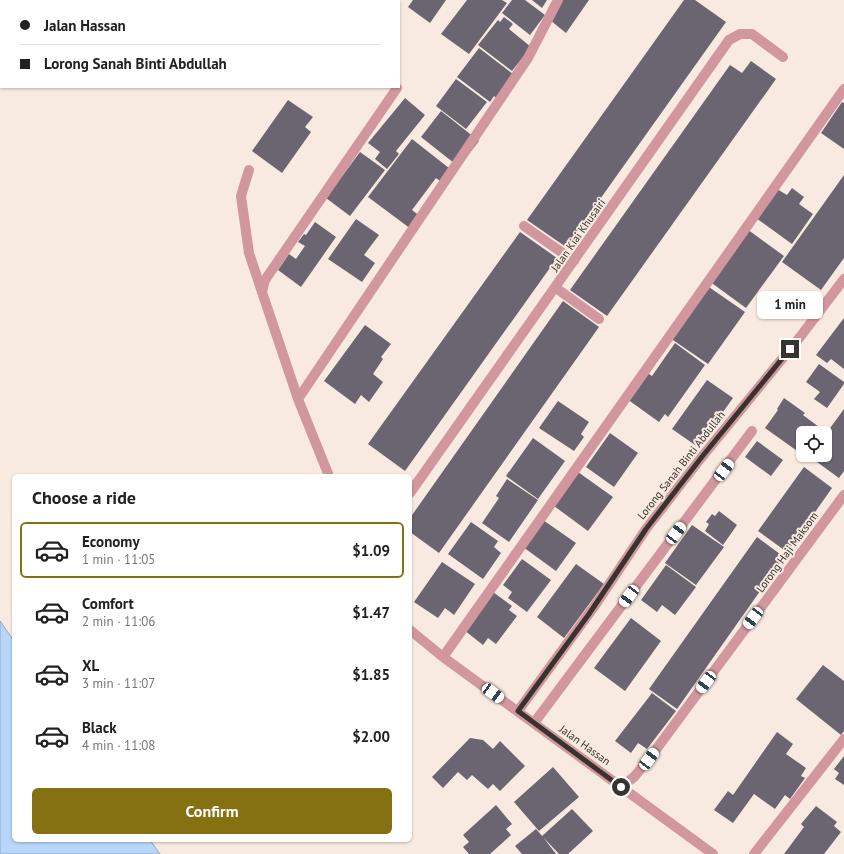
<!DOCTYPE html>
<meta charset="utf-8">
<style>
:root{--surface:#fff;--page:#f6f6f6;--text:#202124;--muted:#757577;--line:#e0e0e0;--accent:#867112}
body{margin:0;font-family:"PT Sans",sans-serif;background:var(--page);color:var(--text);height:100vh;display:flex;flex-direction:column;font-size:15px;white-space:nowrap}
*{box-sizing:border-box;margin:0}
p{font-size:13px;color:var(--muted)}
.icon{flex:none;width:22px;height:22px;fill:none;stroke:currentColor;stroke-width:2;stroke-linecap:round;stroke-linejoin:round}
.map{position:relative;flex:1;overflow:hidden}
.details{position:absolute;left:12px;top:474px;width:400px;height:368px;display:flex;flex-direction:column;background:var(--surface);border-radius:6px;box-shadow:0 1px 3px #0004}
.details>*{flex:none}
.banner{position:absolute;left:0px;top:0px;width:400px;height:88px;box-shadow:0 1px 3px #0004;display:grid;align-content:center;height:88px;padding:0 20px;background:var(--surface)}
.fabs{position:absolute;left:796px;top:426px;display:grid;gap:8px}
.fabs a{display:grid;place-items:center;width:36px;height:36px;border-radius:6px;background:var(--surface);box-shadow:0 1px 3px #0004;font-size:20px}
.end{position:absolute;width:18px;height:18px;margin:-9px;border:5px solid #38332f;background:#fff;box-shadow:0 0 0 2px #fff}
.from{border-radius:50%}
.bubble{position:absolute;height:28px;border-radius:6px;background:var(--surface);box-shadow:0 1px 3px #0004;font-size:13px;font-weight:600;line-height:28px;text-align:center}
.car{position:absolute;width:12px;height:24px;margin:-12px -6px;border-radius:5px;box-shadow:0 0 3px 1px #0007;background:linear-gradient(#fff 24%,#345 0 40%,#fff 0 76%,#345 0 86%,#fff 0)}
.banner b{display:flex;align-items:center;gap:14px;height:38px;font-size:15px}
.banner b+b{border-top:1px solid var(--line)}
.banner i{width:10px;height:10px;background:var(--text)}
ul{padding:0;list-style:none}
li{display:flex;align-items:center;gap:12px;height:56px;margin:0 8px 6px;padding:0 12px;border:2px solid transparent;border-radius:6px}
li div{flex:1}
li b{display:block;font-size:15px}
li em{font-style:normal;font-weight:600}
li.current{border-color:var(--accent)}
li>.icon{width:36px;height:36px;stroke-width:1.5}
h2{padding:0 20px;font-size:18px;line-height:48px}
.button{display:flex;gap:8px;margin-top:auto;padding:8px 20px}
.button a{flex:1;height:46px;border-radius:6px;background:var(--accent);color:#fff;font-size:16px;font-weight:600;line-height:46px;text-align:center}
.map>svg:first-child{display:block}
.water{fill:#b8d6fa;stroke:#92a5bd}
.building{fill:#6b6571}
.lines{fill:none;stroke-linecap:round;stroke-linejoin:round}
.service{stroke:#d2979e;stroke-width:10}
.minor{stroke:#d2979e;stroke-width:10}
.route{stroke:#38332f;stroke-width:5}
.labels{text-anchor:middle;stroke-width:4;stroke-linejoin:round;paint-order:stroke}
.street-label{font-size:11px;fill:#38332f;stroke:#f8eae0}
</style>
<div class="map">
<svg width="844" height="854" viewBox="0 0 844 854">
<rect width="100%" height="100%" fill="#f8eae0"/>
<path class="water" d="M0,621L14,641V840H150L160,854H0Z"/>
<path class="building" d="M413,0H446L430,23L408,7Z
M467,0H502L507,3L469,54L441,34Z
M512,0H525L545,15L530,35L502,13Z
M532,0H547L542,8Z
M559,0H589L566,33L550,20Z
M684,0H695L726,22L566,247L527,220Z
M504,17L513,24L509,29L531,47L512,71L478,45L498,20L500,22Z
M479,48L518,78L500,101L494,96L490,102L457,77Z
M751,61L776,79L607,316L570,290L730,65L742,73Z
M456,79L487,102L466,129L436,106Z
M405,98L425,115L396,151L399,154L387,169L375,159L380,152L368,143Z
M288,100L313,117L305,127L311,132L282,173L252,151Z
M842,102L844,103V149L821,133Z
M441,111L479,141L459,167L421,137Z
M412,139L454,172L444,184L436,178L412,210L421,217L411,229L368,197Z
M360,152L385,170L350,216L326,198Z
M844,175V258L821,290L782,262Z
M792,188L804,197L799,204L813,214L792,244L756,218L777,189L787,195Z
M356,219L379,235L364,255L375,263L362,282L328,259Z
M315,222L336,237L301,287L278,270L289,254L296,259L305,246L298,242L304,234L306,235Z
M747,229L784,256L746,308L709,281Z
M520,232L557,258L405,471L368,444Z
M706,285L745,312L708,364L670,338Z
M563,301L599,327L439,553L410,532V518Z
M844,318V369L831,359L827,363L816,355Z
M365,325L391,344L381,357L383,359L373,374L383,382L369,402L361,395L355,404L324,381Z
M675,343L705,365L668,417L665,414L659,422L627,399L646,372L652,376Z
M819,364L844,382V384L827,408L814,399L820,392L806,382Z
M707,380L733,398L698,447L672,429Z
M784,398L805,413L803,415L819,427L815,433H803V449L800,453L765,428L778,410L777,409Z
M558,401L589,422L581,434L584,437L574,451L539,428Z
M844,409V471L839,478L810,457L811,455H825V435Z
M610,433L638,453L614,487L586,467Z
M533,438L565,461L538,499L506,476Z
M757,441L783,460L771,476L745,457Z
M804,467L832,488L787,552L758,531Z
M578,472L613,497L588,531L554,506Z
M507,479L538,500L509,542L482,523L499,498L496,496Z
M719,511L737,525L723,545L705,531L709,524L706,522L712,514L715,516Z
M543,520L576,543L556,571L523,547Z
M471,522L498,541L494,547L501,553L483,579L448,554Z
M692,525L724,547L696,585L665,563Z
M757,537L784,557L677,709L649,689Z
M522,559L551,580L527,612L508,598L512,592L503,585Z
M442,562L475,584L454,615L445,608L438,618L414,602Z
M576,564L604,584L564,638L537,617Z
M666,565L696,587L675,615L662,605L657,612L641,600Z
M493,592L512,606L509,610L517,616L496,644L488,638L483,645L464,630Z
M631,618L661,641L625,691L594,668Z
M823,665L844,681V731L841,735L796,699Z
M652,693L676,711L647,749L638,743L631,753L615,741Z
M777,732L793,744L786,754L806,768L801,776L805,778L790,799L785,795L775,809L754,794L733,823L714,810L728,791L733,795Z
M470,738L483,740L493,749L500,741L525,766L500,791L493,784L488,789L472,775L467,780L458,772L443,788L432,777Z
M844,756V785L835,779L839,773L834,769Z
M553,767L579,797L539,831L514,802Z
M496,805L512,824L506,829L511,835L490,854H469L463,847L469,842L463,835Z
M816,806L837,822L834,826L841,832L824,854H784L804,827L801,824Z
M572,809L593,831L568,854H559L542,836Z
M536,829L543,837L556,854H522L515,846Z"/>
<g class="lines">
<path class="service" d="M249,170L241,196L249,253L262,292
M524,226L574,261
M556,288L599,319"/>
<path class="minor" d="M298,399L528,58L558,0
M329,476L298,399L262,292L265,280L397,88
M410,493L729,40L740,34H752L783,57
M410,630L443,657L713,854
M443,657L844,89
M518,711L596,604L646,529L701,458L800,337L844,279
M534,723L752,431
M621,787L634,777L649,759L844,495
M754,854L844,739"/>
</g>
<g class="lines">
<path class="route" d="M621,787L518,711L589,614L646,529L701,458L790,349"/>
</g>
<g class="labels">
<g class="street-label">
<text transform="translate(578 235) rotate(-55)" y="4">Jalan Kiai Khusairi</text>
<text transform="translate(681 465) rotate(-52)" y="4">Lorong Sanah Binti Abdullah</text>
<text transform="translate(787 552) rotate(-54)" y="4">Lorong Haji Maksom</text>
<text transform="translate(585 745) rotate(36)" y="4">Jalan Hassan</text>
</g>
</g>
</svg>
<div class="fabs">
<a><svg class="icon" aria-label="locate" viewBox="0 0 24 24"><circle cx="12" cy="12" r="6"/><path d="M12 2v4M12 18v4M2 12h4M18 12h4"/></svg></a>
</div>
<i class="end from" style="left:621px;top:787px"></i>
<i class="end" style="left:790px;top:349px"></i>
<div class="bubble" style="left:757px;top:291px;width:66px">1 min</div>
<i class="car" style="left:724px;top:470px;rotate:37deg"></i>
<i class="car" style="left:676px;top:533px;rotate:37deg"></i>
<i class="car" style="left:629px;top:596px;rotate:217deg"></i>
<i class="car" style="left:753px;top:618px;rotate:217deg"></i>
<i class="car" style="left:706px;top:682px;rotate:217deg"></i>
<i class="car" style="left:493px;top:693px;rotate:126deg"></i>
<i class="car" style="left:649px;top:759px;rotate:37deg"></i>
<div class="banner">
<b><i class="from"></i>Jalan Hassan</b>
<b><i></i>Lorong Sanah Binti Abdullah</b>
</div>
<section class="details">
<h2>Choose a ride</h2>
<ul>
<li class="current"><svg class="icon" aria-label="car" viewBox="0 0 24 24"><path d="M5 17H2v-5l4-1 3-4h7l3 4 3 1v5h-3M9 17h6M6 11h13"/><circle cx="7" cy="17" r="2"/><circle cx="17" cy="17" r="2"/></svg><div><b>Economy</b><p>1 min · 11:05</p></div><em>$1.09</em></li>
<li><svg class="icon" aria-label="car" viewBox="0 0 24 24"><path d="M5 17H2v-5l4-1 3-4h7l3 4 3 1v5h-3M9 17h6M6 11h13"/><circle cx="7" cy="17" r="2"/><circle cx="17" cy="17" r="2"/></svg><div><b>Comfort</b><p>2 min · 11:06</p></div><em>$1.47</em></li>
<li><svg class="icon" aria-label="car" viewBox="0 0 24 24"><path d="M5 17H2v-5l4-1 3-4h7l3 4 3 1v5h-3M9 17h6M6 11h13"/><circle cx="7" cy="17" r="2"/><circle cx="17" cy="17" r="2"/></svg><div><b>XL</b><p>3 min · 11:07</p></div><em>$1.85</em></li>
<li><svg class="icon" aria-label="car" viewBox="0 0 24 24"><path d="M5 17H2v-5l4-1 3-4h7l3 4 3 1v5h-3M9 17h6M6 11h13"/><circle cx="7" cy="17" r="2"/><circle cx="17" cy="17" r="2"/></svg><div><b>Black</b><p>4 min · 11:08</p></div><em>$2.00</em></li>
</ul>
<div class="button"><a>Confirm</a></div>
</section>
</div>
